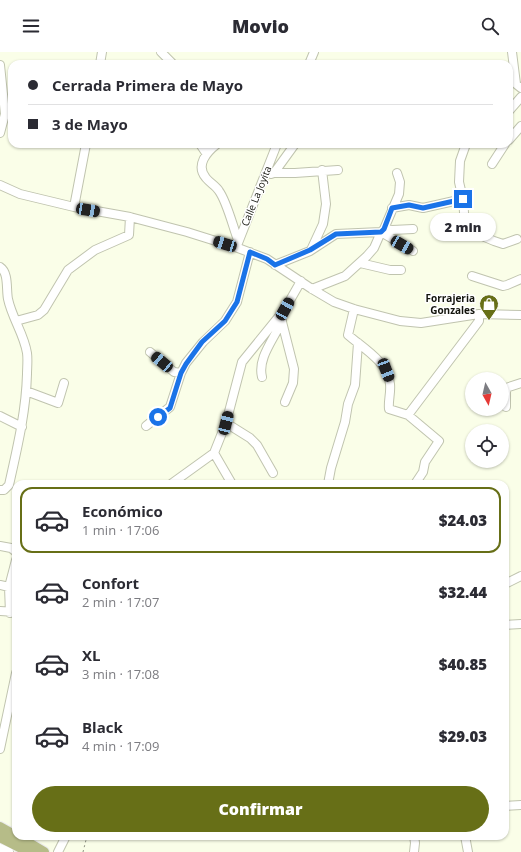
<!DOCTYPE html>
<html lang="es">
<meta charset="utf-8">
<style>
:root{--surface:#fff;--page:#f2f2f3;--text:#2b2b33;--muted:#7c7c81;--line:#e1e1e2;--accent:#676f17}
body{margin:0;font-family:"Open Sans",sans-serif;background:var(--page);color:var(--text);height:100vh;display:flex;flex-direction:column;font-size:15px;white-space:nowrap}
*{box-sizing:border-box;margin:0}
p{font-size:13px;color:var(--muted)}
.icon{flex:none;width:22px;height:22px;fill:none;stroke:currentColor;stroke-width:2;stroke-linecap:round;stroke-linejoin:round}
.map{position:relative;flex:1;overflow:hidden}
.details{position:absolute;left:12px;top:428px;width:497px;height:360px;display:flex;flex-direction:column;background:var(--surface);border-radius:12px;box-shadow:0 1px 3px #0004}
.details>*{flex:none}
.guide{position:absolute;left:8px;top:8px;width:505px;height:88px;border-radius:12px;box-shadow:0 1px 3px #0004;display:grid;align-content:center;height:88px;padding:0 20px;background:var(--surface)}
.needle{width:26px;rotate:172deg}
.fabs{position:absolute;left:465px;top:320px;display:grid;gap:8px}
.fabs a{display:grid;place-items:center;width:44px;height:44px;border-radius:50%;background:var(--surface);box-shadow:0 1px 3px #0004;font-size:20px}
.end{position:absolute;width:18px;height:18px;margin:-9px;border:5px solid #1a73e8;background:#fff;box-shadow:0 0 0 2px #fff}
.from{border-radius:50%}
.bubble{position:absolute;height:28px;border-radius:14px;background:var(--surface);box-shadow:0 1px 3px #0004;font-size:13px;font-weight:800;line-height:28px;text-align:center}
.car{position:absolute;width:12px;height:24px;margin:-12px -6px;border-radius:5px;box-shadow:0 0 3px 1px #0007;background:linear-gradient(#222 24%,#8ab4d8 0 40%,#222 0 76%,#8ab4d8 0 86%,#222 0)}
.guide b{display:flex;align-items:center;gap:14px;height:38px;font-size:15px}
.guide b+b{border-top:1px solid var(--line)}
.guide i{width:10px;height:10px;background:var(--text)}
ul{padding:7px 0 0;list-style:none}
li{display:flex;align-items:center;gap:12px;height:66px;margin:0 8px 6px;padding:0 12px;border:2px solid transparent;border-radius:12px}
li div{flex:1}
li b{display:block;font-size:15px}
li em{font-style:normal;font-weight:800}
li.active{border-color:var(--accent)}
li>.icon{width:36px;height:36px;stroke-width:1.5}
.action{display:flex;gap:8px;margin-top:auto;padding:8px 20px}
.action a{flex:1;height:46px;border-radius:24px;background:var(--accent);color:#fff;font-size:16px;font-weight:800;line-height:46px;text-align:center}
header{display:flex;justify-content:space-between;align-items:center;height:52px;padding:0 20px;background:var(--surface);font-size:18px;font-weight:800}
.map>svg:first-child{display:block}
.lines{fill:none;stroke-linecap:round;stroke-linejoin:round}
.minor-casing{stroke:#c0c4af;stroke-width:10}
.major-casing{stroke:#ececec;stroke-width:12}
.path{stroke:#8e9182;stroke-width:1;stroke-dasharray:2 3;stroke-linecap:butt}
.minor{stroke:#fff;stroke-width:8}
.major{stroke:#b6bc88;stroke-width:10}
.route{stroke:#1a73e8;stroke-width:5}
.labels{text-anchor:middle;stroke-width:3;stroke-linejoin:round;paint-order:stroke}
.street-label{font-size:10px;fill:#13140d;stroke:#fff}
.poi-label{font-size:10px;font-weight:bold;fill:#13140d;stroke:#fff;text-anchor:end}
</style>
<header><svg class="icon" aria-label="menu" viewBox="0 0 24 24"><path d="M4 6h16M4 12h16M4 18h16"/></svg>Movio<svg class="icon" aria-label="search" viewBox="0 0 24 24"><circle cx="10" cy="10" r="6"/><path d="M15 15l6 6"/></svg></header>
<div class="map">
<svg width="521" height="800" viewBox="0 0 521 800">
<rect width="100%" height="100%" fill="#fafee8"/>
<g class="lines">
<g class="minor-casing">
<path id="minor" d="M161,0L173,12
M512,0L516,32L521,36
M100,12L102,0
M309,12L314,0
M0,13L5,62L0,81
M509,59L521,45
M509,88L521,74
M200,92L206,101
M217,92C207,100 195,113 206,126C210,131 216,134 219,139C227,150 233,175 238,188
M466,92L460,109L459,130L463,147L465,174L468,178L494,189L503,192L517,187
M492,112L505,92
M274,121H295L338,118
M271,122L274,121L295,92
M0,133L20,142L74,155L130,165L187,180L238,196L267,207L312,237L334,250L354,257L400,269L421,271L479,262L521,263
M74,155L86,92
M392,156L409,153L423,156L463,147
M384,177L392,178L413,177
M238,191L277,92
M311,198L323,172L326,152L322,118
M360,211L390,218H401
M275,213L310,199L336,182L381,180L413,199
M0,215C9,221 6,237 8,247C12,266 24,282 27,301C28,308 27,316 27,322C26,360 17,397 9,433L4,438H0
M472,224L503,234L507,233L521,227
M312,237L345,224L367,204L374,196L381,180L384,177L399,142L400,130L397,121
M354,257L348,283C363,296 388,310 390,332C391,341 388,349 389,357L408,363L439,389L425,410L423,420L415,432
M16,269L38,263L44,258L68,218L95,198L129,183L130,165
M282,270L294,317L293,331L285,350
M150,300L174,320L181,321
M262,325C257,305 276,285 282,268
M26,339L58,351L64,331
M506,355V336L521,331
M408,363L479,269V262
M0,364L22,375
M226,371L250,386L257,393L273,421
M146,374L170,355L181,321L186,311L203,290L225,269L237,250L250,200
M214,401L232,432
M171,432L214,401L226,371L242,310L285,257L301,229
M328,432L331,416L345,370L348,352L355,333L358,291
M0,494L11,496L16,500
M505,532L521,524
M0,533L9,535
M0,559L16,560
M10,561L9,535L16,508
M505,573L521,572
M0,697L16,621
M505,754L521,753
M414,784L415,791L414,800
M465,784L468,800
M0,796L9,800
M58,800L66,784"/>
</g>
<g class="major-casing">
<path id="major" d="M0,775L16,784
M17,784L44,800
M0,785L29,800"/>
</g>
<path class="path" d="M83,800L87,784"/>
<use href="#minor" class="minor"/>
<use href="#major" class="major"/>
</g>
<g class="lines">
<path class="route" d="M158,365L170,356L181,321L186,312L202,290L225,269L237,250L250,200L267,207L275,213L310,198L336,182L381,180L384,177L392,156L409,153L423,156L463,147"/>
</g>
<defs>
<g id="shop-pin" transform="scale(1)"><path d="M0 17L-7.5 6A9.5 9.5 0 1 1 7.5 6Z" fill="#676f17" stroke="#fff"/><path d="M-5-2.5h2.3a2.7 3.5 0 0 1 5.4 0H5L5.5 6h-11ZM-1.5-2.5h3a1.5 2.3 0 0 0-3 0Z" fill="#fff"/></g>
</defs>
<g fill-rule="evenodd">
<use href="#shop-pin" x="489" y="252"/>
</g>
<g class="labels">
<g class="street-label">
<text transform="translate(256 144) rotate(-68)" y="4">Calle La Joyita</text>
</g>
<g class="poi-label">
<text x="475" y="250">Forrajeria<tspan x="475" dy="12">Gonzales</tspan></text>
</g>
</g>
</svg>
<div class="fabs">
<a><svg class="needle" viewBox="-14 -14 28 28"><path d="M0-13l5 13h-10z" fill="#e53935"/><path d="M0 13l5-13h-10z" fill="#7c7c81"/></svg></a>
<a><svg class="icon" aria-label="locate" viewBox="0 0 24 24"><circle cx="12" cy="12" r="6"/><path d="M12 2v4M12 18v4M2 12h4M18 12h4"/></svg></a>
</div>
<i class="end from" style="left:158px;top:365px"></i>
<i class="end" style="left:463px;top:147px"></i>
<div class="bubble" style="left:430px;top:161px;width:66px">2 min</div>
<i class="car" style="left:88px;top:158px;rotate:100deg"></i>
<i class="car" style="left:225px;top:192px;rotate:287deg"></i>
<i class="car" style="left:402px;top:193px;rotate:120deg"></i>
<i class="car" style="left:285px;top:257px;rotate:29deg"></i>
<i class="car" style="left:162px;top:310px;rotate:310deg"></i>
<i class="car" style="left:386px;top:318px;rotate:159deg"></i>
<i class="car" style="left:226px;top:371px;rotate:14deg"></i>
<div class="guide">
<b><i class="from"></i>Cerrada Primera de Mayo</b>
<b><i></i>3 de Mayo</b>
</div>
<section class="details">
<ul>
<li class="active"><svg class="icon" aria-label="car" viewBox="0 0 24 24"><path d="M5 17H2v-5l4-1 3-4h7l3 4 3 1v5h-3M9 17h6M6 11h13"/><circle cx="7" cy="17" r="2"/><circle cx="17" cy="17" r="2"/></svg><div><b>Económico</b><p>1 min · 17:06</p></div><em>$24.03</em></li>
<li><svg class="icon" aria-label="car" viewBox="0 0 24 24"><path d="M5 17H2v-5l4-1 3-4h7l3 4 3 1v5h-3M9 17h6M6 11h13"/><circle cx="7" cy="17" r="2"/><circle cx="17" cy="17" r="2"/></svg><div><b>Confort</b><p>2 min · 17:07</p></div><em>$32.44</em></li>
<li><svg class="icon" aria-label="car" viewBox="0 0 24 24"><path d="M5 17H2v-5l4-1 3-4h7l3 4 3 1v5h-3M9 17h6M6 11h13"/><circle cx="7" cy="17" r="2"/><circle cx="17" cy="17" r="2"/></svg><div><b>XL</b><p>3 min · 17:08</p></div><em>$40.85</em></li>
<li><svg class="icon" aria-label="car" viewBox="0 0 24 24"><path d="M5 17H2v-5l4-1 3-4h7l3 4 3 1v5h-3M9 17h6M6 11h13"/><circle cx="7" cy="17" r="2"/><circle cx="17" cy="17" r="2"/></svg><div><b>Black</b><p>4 min · 17:09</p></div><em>$29.03</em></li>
</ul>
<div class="action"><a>Confirmar</a></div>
</section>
</div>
